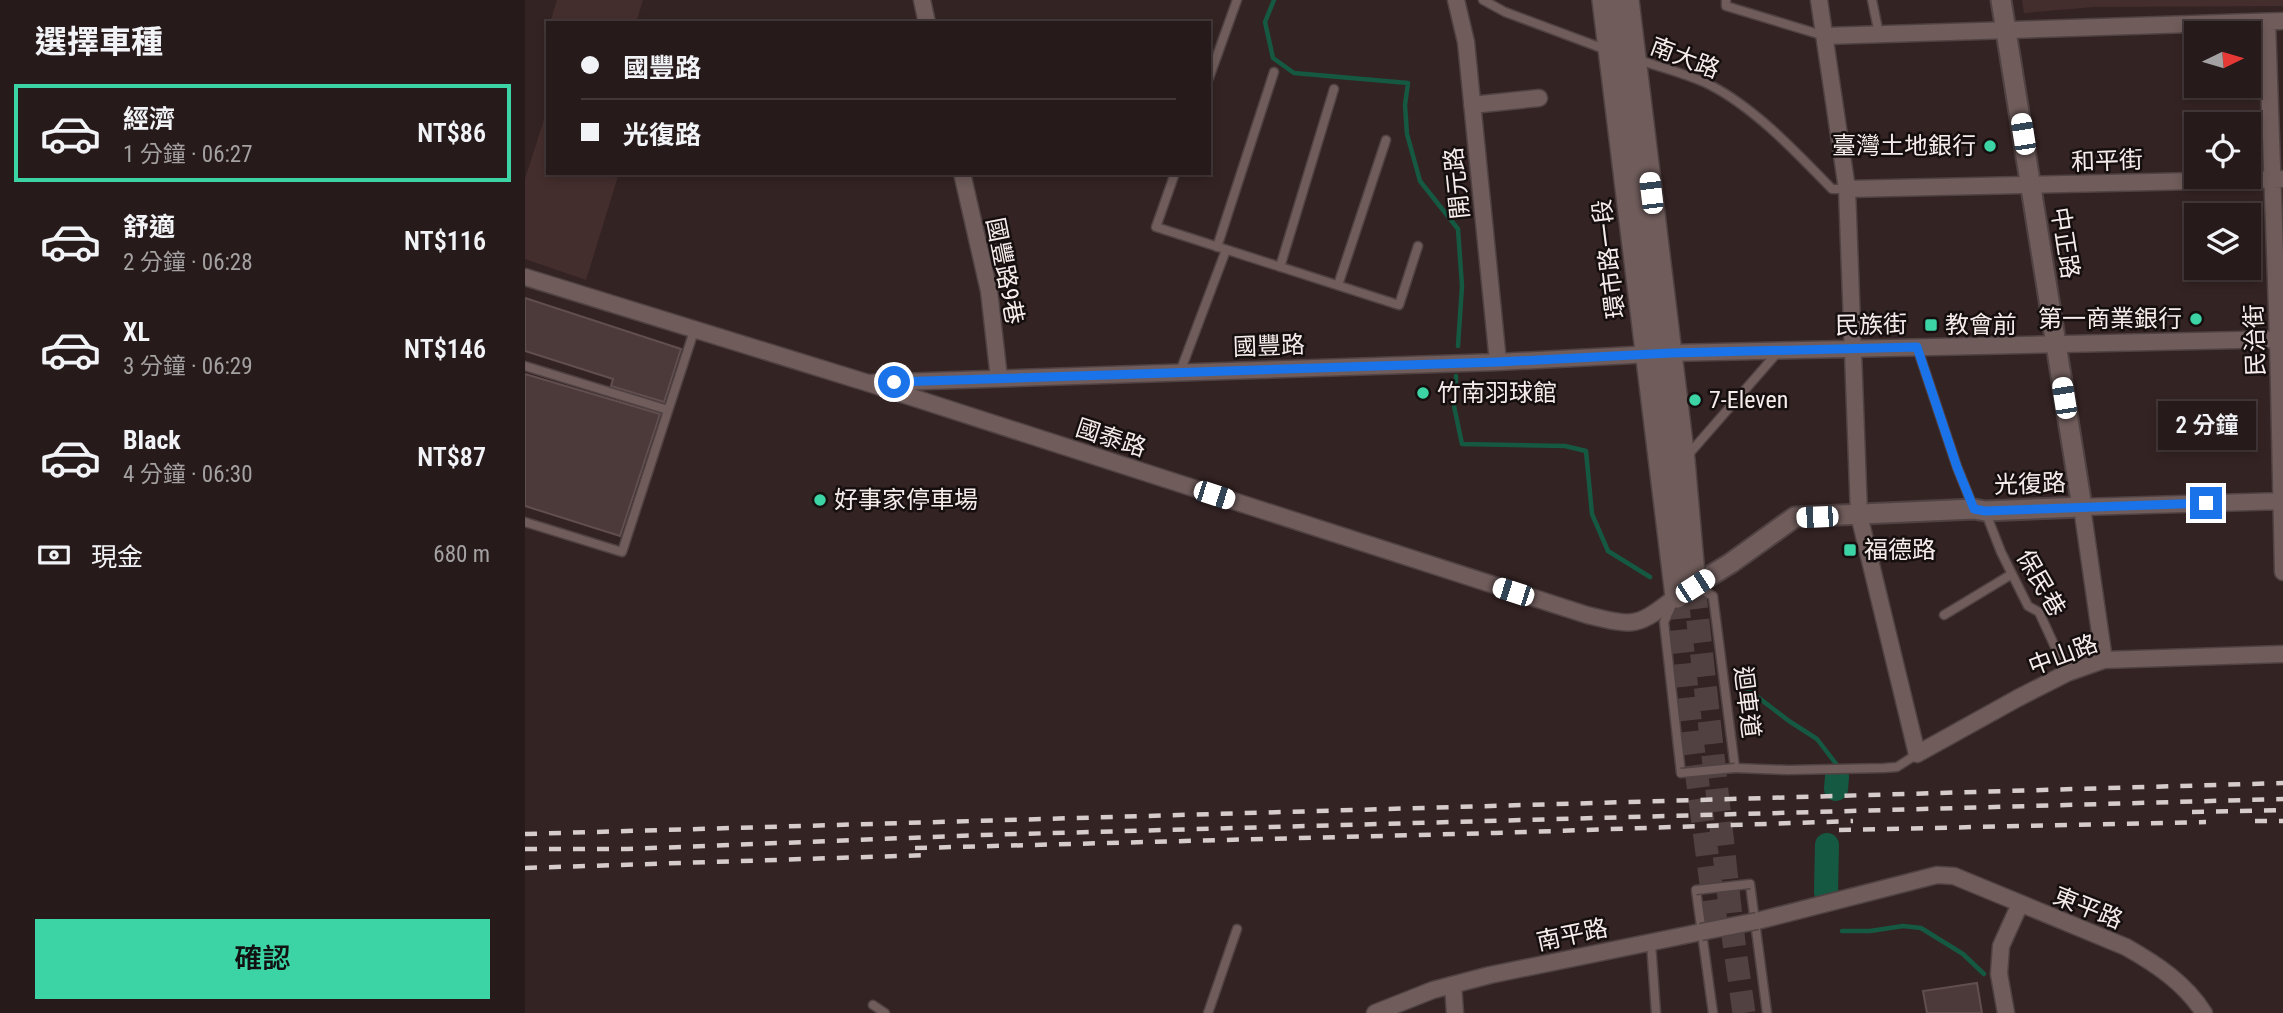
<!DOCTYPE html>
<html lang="zh-TW">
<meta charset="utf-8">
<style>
:root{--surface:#271a1a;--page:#332727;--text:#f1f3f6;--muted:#a4a1a2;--line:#433839;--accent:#3cd4a4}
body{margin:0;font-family:"Roboto Condensed","Noto Sans TC",sans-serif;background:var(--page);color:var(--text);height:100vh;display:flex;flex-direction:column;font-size:26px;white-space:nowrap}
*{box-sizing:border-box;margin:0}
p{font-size:23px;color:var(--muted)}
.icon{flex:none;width:38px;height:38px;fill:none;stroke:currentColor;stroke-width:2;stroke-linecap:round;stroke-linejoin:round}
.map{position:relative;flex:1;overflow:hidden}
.panel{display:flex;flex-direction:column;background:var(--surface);width:525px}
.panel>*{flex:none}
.guide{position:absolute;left:21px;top:21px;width:665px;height:154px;border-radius:0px;box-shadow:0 4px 10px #0003,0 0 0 2px var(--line);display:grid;align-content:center;height:154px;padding:0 35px;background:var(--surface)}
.needle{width:46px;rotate:85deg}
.controls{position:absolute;left:1659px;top:21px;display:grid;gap:14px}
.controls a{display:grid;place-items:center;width:77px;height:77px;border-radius:0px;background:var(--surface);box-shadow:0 4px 10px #0003,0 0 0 2px var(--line);font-size:35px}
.end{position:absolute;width:32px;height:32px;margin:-16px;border:9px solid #1a73e8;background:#fff;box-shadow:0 0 0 4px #fff}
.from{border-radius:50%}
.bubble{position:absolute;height:49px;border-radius:0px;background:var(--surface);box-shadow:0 4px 10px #0003,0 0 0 2px var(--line);font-size:23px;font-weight:600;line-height:49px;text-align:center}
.car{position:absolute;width:21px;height:42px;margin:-21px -10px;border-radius:9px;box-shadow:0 0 5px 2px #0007;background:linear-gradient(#fff 24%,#345 0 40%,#fff 0 76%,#345 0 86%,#fff 0)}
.guide b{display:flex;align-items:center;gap:24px;height:66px;font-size:26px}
.guide b+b{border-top:2px solid var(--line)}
.guide i{width:18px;height:18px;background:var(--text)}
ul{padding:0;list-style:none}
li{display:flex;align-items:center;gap:21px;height:98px;margin:0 14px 10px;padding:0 21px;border:4px solid transparent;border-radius:0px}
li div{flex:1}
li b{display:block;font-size:26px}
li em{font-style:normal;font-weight:600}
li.active{border-color:var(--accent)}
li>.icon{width:63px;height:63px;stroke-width:1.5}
h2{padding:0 35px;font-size:32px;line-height:84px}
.pay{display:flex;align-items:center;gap:18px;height:77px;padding:0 35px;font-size:26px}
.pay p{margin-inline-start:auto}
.button{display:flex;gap:14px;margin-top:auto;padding:14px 35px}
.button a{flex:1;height:80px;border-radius:0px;background:var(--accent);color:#111;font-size:28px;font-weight:600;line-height:80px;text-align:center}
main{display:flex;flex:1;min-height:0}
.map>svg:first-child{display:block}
.built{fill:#442d2d}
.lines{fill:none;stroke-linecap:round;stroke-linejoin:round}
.stream{stroke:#155943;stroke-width:4.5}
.river{stroke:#155943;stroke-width:24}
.building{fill:#4c3a3a;stroke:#614e4e;stroke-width:2}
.secondary-tunnel{stroke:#514141;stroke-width:23;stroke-dasharray:23 11;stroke-linecap:butt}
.service-casing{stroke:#504243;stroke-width:11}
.minor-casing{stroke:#504243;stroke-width:19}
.tertiary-casing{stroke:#504243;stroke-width:23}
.secondary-casing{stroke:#504243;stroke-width:26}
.service{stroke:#6f5c5b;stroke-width:8}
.minor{stroke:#6f5c5b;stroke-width:16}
.tertiary{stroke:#6f5c5b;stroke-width:19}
.secondary{stroke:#6f5c5b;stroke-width:23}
.rail{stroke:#d7cccc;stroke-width:4.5;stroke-dasharray:12 12;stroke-linecap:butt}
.service-bridge-casing{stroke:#504243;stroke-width:11;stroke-linecap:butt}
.minor-bridge-casing{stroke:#504243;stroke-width:19;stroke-linecap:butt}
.service-bridge{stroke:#6f5c5b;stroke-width:8}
.minor-bridge{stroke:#6f5c5b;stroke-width:16}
.route{stroke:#1a73e8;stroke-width:9}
.poi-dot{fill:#3cd4a4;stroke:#160f0f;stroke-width:2.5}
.labels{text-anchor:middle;stroke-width:5;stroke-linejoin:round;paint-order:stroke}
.street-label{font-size:24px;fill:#f7ecec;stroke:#160f0f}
.poi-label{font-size:24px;fill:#f7ecec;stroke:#160f0f;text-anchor:start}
</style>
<main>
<section class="panel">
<h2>選擇車種</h2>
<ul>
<li class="active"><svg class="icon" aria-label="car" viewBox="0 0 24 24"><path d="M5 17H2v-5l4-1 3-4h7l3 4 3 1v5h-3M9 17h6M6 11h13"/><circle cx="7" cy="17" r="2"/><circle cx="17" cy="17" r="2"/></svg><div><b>經濟</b><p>1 分鐘 · 06:27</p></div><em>NT$86</em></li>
<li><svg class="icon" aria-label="car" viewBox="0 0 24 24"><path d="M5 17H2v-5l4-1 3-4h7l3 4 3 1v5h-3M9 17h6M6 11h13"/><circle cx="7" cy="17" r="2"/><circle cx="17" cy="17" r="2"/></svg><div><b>舒適</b><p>2 分鐘 · 06:28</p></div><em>NT$116</em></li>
<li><svg class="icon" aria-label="car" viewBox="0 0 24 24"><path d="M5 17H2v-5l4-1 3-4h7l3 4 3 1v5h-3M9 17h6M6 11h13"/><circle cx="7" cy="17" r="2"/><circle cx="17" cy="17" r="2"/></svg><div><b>XL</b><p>3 分鐘 · 06:29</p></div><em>NT$146</em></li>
<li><svg class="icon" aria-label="car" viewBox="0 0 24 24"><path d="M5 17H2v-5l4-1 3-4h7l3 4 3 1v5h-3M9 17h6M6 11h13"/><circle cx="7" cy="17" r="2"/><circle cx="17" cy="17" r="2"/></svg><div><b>Black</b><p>4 分鐘 · 06:30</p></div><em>NT$87</em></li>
</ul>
<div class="pay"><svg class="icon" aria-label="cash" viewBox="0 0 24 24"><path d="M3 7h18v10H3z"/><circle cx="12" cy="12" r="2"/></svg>現金<p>680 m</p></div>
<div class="button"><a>確認</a></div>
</section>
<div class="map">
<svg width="1758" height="1013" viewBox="0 0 1758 1013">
<rect width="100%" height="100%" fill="#342323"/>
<path class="built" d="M32,0H118L111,23H25Z
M1497,0H1758V6L1569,7L1499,13Z
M23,107V173H94L61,280L0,259V179Z"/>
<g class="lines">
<path class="stream" d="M749,0L740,22L748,58L769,73L883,83L880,105L882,134L895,181L933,229L937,286L933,346
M931,376L929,406L937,444L1040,446L1061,451L1067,514L1083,551L1125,577
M1217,685L1264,721L1292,739L1312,765
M1317,931H1345L1378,926L1396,928L1438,954L1459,974"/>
<path class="river" d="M1311,789L1312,777
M1301,892L1302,845"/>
</g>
<path class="building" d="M0,298L156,349L139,402L86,386L88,379L0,351Z
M0,374L135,414L95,536L0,506Z
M1452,983L1457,1013H1402L1398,991Z"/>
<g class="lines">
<path class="secondary-tunnel" d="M1169,586L1209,943L1219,1013
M1152,596L1168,747L1193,937"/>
<g class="service-casing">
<path id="service" d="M958,0L980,12L1082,50
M1201,0V6L1300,36
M1347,0L1354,34
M1114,60C1137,68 1163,74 1185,85C1230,108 1272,153 1307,189H1322
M684,78L712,0
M650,173L631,227L874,305L893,246
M692,247L749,72
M755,267L809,89
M813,285L861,140
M1392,347L1432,467L1449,509
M0,366L143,410
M655,372L701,250
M1163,455L1253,352
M1460,511L1476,552L1503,606L1514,612L1542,673
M0,522L97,552L169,331
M1171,587L1188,596L1210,768L1263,770L1359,768L1372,767L1392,754
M1147,605L1139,622L1156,773
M1419,615L1487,574
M1225,884L1242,1013
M1171,890L1188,1013
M1126,943L1131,1013
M348,1005L360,1013
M683,1013L712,929"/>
</g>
<g class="minor-casing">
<path id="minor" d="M397,0L402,23
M931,0L941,42L973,362
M1294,0L1322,189L1334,515L1392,754L1493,698L1542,673L1579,660L1758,654
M1742,22L1753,339L1758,572
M1300,36L1758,21
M947,105L1014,98
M437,173L464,291L474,378
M1322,189L1758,179
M0,277L343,383L1062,615C1111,627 1112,627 1152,596
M343,383L973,362L1146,353L1758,339
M1579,660L1557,507L1758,501
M1232,921L1412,875L1429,876L1601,947C1631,964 1660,983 1679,1013
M928,985L930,1013
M850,1013L908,990L965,975L1176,932
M1481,1013L1474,974L1476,946L1495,904"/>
</g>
<g class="tertiary-casing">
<path id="tertiary" d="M1159,592L1206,563L1270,517L1449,509L1460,511L1557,507L1476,0"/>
</g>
<g class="secondary-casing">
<path id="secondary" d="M1079,0L1152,596
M1102,0L1158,460L1169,586"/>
</g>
<use href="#service" class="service"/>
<use href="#minor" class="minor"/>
<use href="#tertiary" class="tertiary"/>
<use href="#secondary" class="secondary"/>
<path class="rail" d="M1667,812L1758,810
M1730,821H1758
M1314,830L1681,822
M0,834L1758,783
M390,848L970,833L1328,821
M0,849H103L457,835L1758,799
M0,868L404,855"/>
<g class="service-bridge-casing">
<path id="service-bridge" d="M1156,773L1210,768
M1171,890L1225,884"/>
</g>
<g class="minor-bridge-casing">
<path id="minor-bridge" d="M1176,932L1232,921"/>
</g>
<use href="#service-bridge" class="service-bridge"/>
<use href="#minor-bridge" class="minor-bridge"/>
</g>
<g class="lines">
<path class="route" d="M369,382L973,362L1146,353L1392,347L1432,467L1449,509L1460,511L1681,503"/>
</g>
<g class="poi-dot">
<circle cx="1465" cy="146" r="7"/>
<circle cx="1671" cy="319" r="7"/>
<rect x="1399" y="318" width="14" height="14" rx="3.5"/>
<circle cx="898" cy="393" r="7"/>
<circle cx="1170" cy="400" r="7"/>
<circle cx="295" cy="500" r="7"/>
<rect x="1318" y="543" width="14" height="14" rx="3.5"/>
</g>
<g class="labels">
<g class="street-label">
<text transform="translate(1160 58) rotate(21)" y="8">南大路</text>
<text transform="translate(1582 161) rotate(-2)" y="8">和平街</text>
<text transform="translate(932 183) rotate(-96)" y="8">開元路</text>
<text transform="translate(1540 243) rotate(81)" y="8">中正路</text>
<text transform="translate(1084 259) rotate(-97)" y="8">環市路一段</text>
<text transform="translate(480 271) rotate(79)" y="8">國豐路9巷</text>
<text transform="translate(1346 325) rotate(-1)" y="8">民族街</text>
<text transform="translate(1730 340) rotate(-92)" y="8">民治街</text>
<text transform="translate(744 346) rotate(-2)" y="8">國豐路</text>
<text transform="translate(586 438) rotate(18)" y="8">國泰路</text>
<text transform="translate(1505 484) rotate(-2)" y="8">光復路</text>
<text transform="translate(1516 583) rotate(60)" y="8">保民巷</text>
<text transform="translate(1538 655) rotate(-21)" y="8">中山路</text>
<text transform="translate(1222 702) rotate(83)" y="8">迴車道</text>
<text transform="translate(1563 908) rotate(22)" y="8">東平路</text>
<text transform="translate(1047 935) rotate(-12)" y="8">南平路</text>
</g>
<g class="poi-label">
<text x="1451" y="154" text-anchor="end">臺灣土地銀行</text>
<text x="1657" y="327" text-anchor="end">第一商業銀行</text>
<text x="1420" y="333">教會前</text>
<text x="912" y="401">竹南羽球館</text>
<text x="1184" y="408">7-Eleven</text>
<text x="309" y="508">好事家停車場</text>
<text x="1339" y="558">福德路</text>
</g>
</g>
</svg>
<div class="controls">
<a><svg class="needle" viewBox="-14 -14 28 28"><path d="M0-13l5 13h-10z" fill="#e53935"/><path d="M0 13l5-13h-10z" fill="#a4a1a2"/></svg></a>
<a><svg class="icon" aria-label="locate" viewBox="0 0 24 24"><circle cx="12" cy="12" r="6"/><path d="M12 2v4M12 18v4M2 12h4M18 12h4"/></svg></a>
<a><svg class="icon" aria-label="layers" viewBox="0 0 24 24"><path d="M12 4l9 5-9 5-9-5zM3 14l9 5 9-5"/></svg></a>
</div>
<i class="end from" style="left:369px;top:382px"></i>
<i class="end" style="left:1681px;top:503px"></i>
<div class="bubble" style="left:1633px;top:401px;width:98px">2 分鐘</div>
<i class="car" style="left:1498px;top:134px;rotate:351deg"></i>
<i class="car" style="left:1126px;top:193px;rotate:353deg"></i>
<i class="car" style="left:1539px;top:398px;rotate:351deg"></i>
<i class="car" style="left:689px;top:495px;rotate:108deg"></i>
<i class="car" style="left:1292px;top:517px;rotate:268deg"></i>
<i class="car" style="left:1170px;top:586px;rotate:57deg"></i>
<i class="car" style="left:988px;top:592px;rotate:288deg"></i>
<div class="guide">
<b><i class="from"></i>國豐路</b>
<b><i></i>光復路</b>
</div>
</div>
</main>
